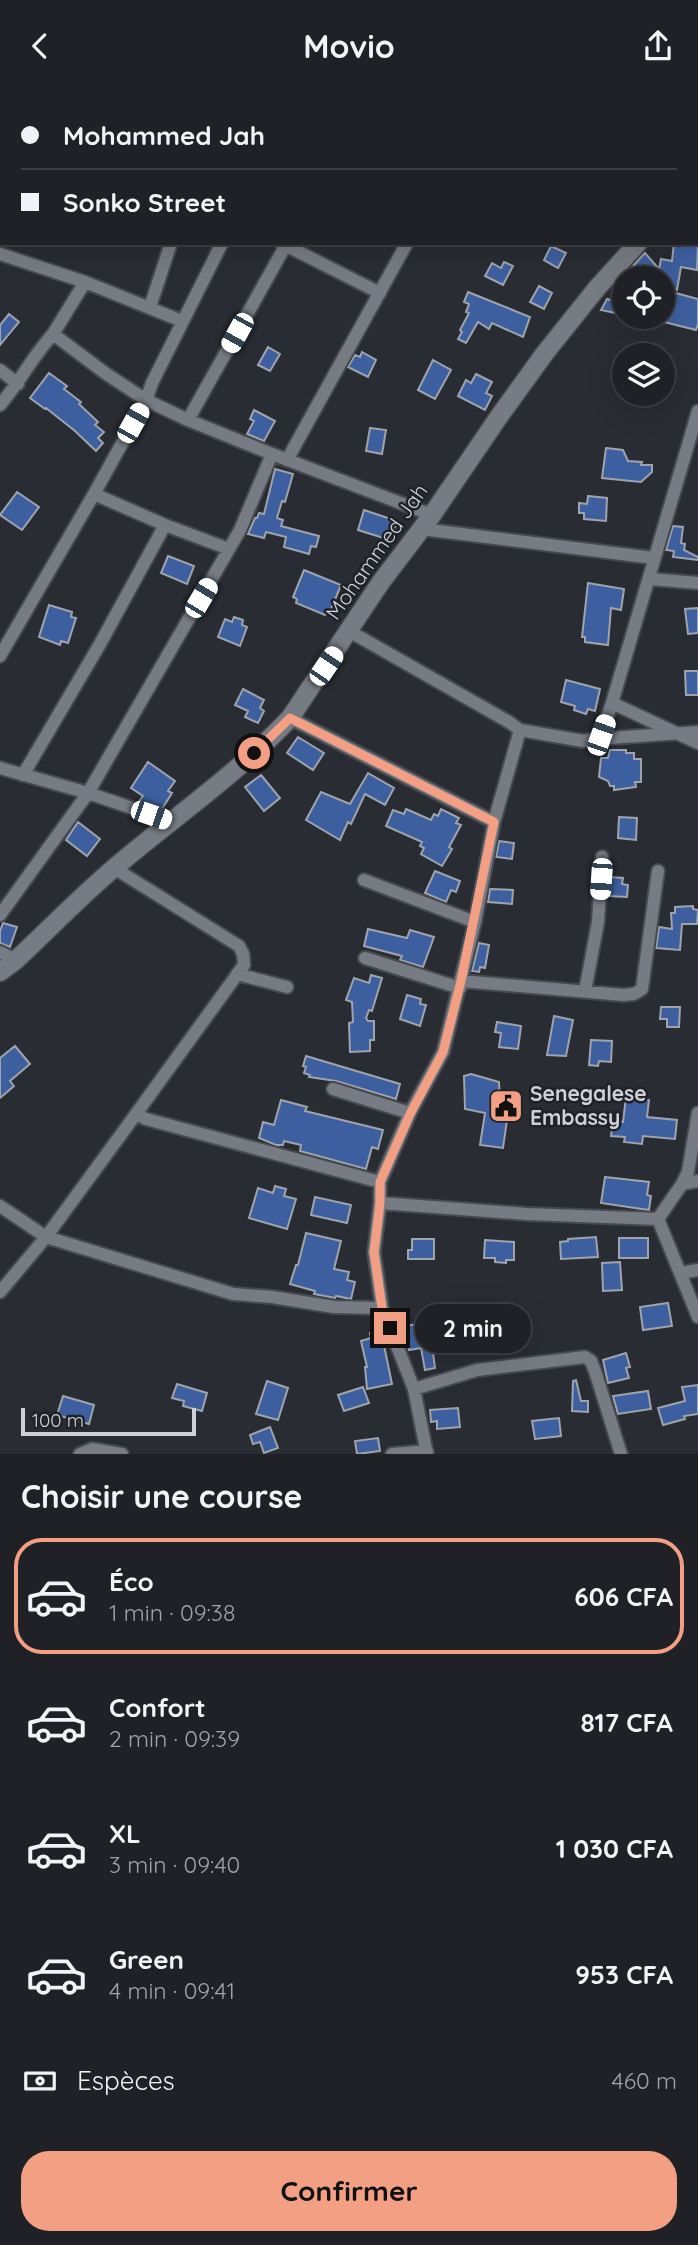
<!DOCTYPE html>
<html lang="fr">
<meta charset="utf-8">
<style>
:root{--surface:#1f2126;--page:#27292e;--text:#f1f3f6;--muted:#a1a3a7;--line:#3c3e43;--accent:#f39f83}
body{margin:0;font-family:Quicksand,sans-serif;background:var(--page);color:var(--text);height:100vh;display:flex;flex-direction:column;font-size:26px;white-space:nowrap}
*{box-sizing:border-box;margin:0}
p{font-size:23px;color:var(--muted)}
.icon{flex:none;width:38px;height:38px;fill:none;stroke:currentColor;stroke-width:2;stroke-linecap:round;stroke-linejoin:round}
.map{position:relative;height:1363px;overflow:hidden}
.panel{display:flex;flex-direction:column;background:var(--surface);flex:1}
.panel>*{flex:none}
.banner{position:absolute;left:0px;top:0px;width:698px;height:154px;box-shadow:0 7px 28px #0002,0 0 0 2px var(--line);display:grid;align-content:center;height:154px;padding:0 21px;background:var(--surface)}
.fabs{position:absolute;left:612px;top:175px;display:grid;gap:14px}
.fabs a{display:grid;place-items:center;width:63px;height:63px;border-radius:50%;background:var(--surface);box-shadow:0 7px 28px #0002,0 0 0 2px var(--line);font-size:35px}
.scale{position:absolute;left:21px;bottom:18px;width:175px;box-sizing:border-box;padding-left:7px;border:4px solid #cfd1d6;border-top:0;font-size:19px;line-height:24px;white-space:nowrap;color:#cfd1d6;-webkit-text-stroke:5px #1f2229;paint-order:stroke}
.end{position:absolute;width:32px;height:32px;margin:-16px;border:9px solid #f39f83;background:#111;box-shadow:0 0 0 4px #111}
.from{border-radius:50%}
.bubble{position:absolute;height:49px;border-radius:24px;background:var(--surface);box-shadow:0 7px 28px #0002,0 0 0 2px var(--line);font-size:23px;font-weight:700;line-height:49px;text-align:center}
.car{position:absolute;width:21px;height:42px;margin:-21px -10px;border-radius:9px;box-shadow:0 0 5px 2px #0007;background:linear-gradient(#fff 24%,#345 0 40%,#fff 0 76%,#345 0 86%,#fff 0)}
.banner b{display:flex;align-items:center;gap:24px;height:66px;font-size:26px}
.banner b+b{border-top:2px solid var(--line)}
.banner i{width:18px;height:18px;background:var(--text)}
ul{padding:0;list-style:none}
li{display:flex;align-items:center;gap:21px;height:116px;margin:0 14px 10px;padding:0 7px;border:4px solid transparent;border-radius:28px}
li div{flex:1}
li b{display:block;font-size:26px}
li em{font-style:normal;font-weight:700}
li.selected{border-color:var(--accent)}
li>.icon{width:63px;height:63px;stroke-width:1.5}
h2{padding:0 21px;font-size:32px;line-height:84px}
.pay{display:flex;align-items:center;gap:18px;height:77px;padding:0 21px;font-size:26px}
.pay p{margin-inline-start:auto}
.action{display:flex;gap:14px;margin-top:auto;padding:14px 21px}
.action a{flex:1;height:80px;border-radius:28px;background:var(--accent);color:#111;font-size:28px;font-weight:700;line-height:80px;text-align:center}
header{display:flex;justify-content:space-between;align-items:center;height:91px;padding:0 21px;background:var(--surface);font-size:32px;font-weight:700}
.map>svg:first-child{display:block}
.building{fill:#3e5f9f;stroke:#9fa4ac;stroke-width:2}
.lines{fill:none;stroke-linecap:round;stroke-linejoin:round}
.street-casing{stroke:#464a4f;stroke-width:16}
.secondary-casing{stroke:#464a4f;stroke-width:21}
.street{stroke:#777c84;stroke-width:12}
.secondary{stroke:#777c84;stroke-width:18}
.route{stroke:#f39f83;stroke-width:9}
.labels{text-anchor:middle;stroke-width:5;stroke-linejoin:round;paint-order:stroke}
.street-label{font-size:21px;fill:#cfd1d6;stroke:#1f2229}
.poi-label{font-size:21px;font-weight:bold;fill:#cfd1d6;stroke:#1f2229;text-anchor:start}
</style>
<header><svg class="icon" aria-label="back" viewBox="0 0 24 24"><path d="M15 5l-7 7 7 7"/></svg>Movio<svg class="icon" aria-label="share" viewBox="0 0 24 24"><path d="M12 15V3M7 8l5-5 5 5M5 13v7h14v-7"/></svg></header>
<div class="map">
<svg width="698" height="1363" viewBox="0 0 698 1363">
<rect width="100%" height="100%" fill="#292c33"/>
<path class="building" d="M674,152H698L697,179L681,176L677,199L663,196V187H630L633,175L645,162L659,178L661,168L672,170Z
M551,155L566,162L558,177L544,169Z
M504,171L513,175L503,194L485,185L492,172L501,177Z
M539,195L552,202L544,218L530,211Z
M468,201L530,226L523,246L492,232L489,238L478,231L466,252L458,248L462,241L460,239L469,222L466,221L469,213L464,211Z
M672,201L698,208V233L696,239L664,231Z
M607,208L625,213V224L601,219Z
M9,223L19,231L0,254V234Z
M268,256L280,263L270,280L258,274Z
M362,261L376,269L368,286L348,276L355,264L360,266Z
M433,269L451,279L435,308L418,299Z
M49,282L67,295L64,298L81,311L79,313L98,331L95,334L104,341L98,347L103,352L96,360L75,340L46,317L45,318L30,307Z
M476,283L492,291L486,302L492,305L485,319L458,305L466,289L471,292Z
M254,319L275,330L264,350L247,343L254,330L250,328Z
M370,337L386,339L382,363L366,360Z
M606,357L623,359L628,370L642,371L641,374H652V381L641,391L602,387Z
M275,378L293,383L285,411L282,410L277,427L283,429L281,435L319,445L316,456L311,455L309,463L284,456L286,446L266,441L264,447L248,443L255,427H257L259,422L264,423Z
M17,401L39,416L22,439L0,424Z
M588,405L607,407L606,430L584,428V422H579V412L587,413Z
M364,419L397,430L390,449L358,439Z
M673,435L683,436L681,452L685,453L684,459L698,466V469L673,466L674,460L666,459Z
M168,465L194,475L187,493L161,482Z
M304,479L341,494L330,521L327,520L325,524L296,512L297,508L293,506Z
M588,492L624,498L621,519L611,517L608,554L585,551V546H582Z
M49,514L72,521L71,526L76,527L68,552L61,550L60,554L39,546Z
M698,517V542L688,543L685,518Z
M234,526L243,529L242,534L247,536L240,555L218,546L225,528L232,531Z
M685,580H698V604H686Z
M566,589L600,598L595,620L588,618L586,623L574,619L575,615L561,611Z
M243,598L264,609L260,617L264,620L258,632L245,626L248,620L235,614Z
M298,646L324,662L313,679L287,662Z
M610,659H626V662H634V668H641V691H635L636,696L614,699V695H610L608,690L599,686L601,667H608Z
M148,671L175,690L168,700L172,702L162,718L139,710L143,705L131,697Z
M368,682L394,697L385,714L365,703L351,733L348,731L340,749L306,729L321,701L350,713Z
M261,684L280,707L264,720L245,696Z
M406,718L431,729L434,723L438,725L441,718L459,727L456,732L461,734L449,756L452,758L442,775L421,763L424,757L420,755L422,751L386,735L393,719L404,723Z
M619,726L637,727L636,749L618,747Z
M78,731L100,748L87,765L66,749Z
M499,750L514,752L512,768L496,766Z
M435,780L460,790L456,801L451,799L446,811L425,802Z
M610,786L623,787L622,793L628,794L627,806L608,805Z
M490,798L513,799L512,813L488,811Z
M693,815V818L698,819L697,833H682L680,859L656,857L659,836L672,838L671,822H675V816Z
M3,832L17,836L10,856L0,852V840Z
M368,838L407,847L410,839L434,846L423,876L400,869L402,865L364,855Z
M479,852L489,854L485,877L480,876L479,881L472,880Z
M371,884L382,887L372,920L369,919L366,927L368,930H374V949H370V960L350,961L349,932L353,931L352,911L346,909L354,887L369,892Z
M407,904L421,908L420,913L426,914L420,935L400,928Z
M661,916H680L679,936H667V928H660Z
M554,925L573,929L566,965L547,964Z
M497,931L521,935L518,958L499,956L501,942L495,941Z
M591,949L612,950L611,971L599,970L598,975L589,974Z
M15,955L30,973L10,990L14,995L0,1007V967Z
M306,965L400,993L396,1008L336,990L309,986L310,984L304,982L306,976L303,975Z
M471,983L499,991L500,1011L511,1014L515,1020L507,1029L503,1057L480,1054L485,1022L465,1018L464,985Z
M626,1006L649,1009L647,1026L677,1029L675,1048L643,1045L642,1053L624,1051L625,1046L611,1045L613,1029L623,1031Z
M281,1009L307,1016L305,1020L383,1039L378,1058L372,1056L366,1078L300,1060L301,1054L284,1050L283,1054H276L259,1047L263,1031L274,1034Z
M605,1086L649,1091L647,1104L651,1105L649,1119L601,1112Z
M275,1095L286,1098L284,1105L296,1108L287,1138L249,1127L258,1097L273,1102Z
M315,1106L351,1114L347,1132L311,1124Z
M306,1142L341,1150L334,1178L349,1181L347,1189L355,1191L351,1208L336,1205L335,1207L314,1203L315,1200L290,1193L296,1174H298Z
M596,1146L598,1166L561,1168L560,1151L568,1150V1148Z
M619,1147H648V1167H619Z
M412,1148H434V1168H408V1159H412Z
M485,1149L514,1151V1169H506V1172L495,1171V1167H484Z
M620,1171L622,1199L603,1200L602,1172Z
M668,1212L672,1235L643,1239L640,1216Z
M448,1227H466L467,1252H448Z
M429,1231L435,1277L425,1279L421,1257L409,1259L405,1235Z
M381,1240L392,1293L367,1298L365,1276H367L361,1250L371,1247L370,1242Z
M626,1262L630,1276L626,1277L629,1287L608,1292L603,1269Z
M576,1289L581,1310H588V1321L572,1320L573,1290Z
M267,1290L288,1297L278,1329L256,1323Z
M177,1293L207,1302L202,1320L183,1315L184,1310L172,1307Z
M698,1294V1323L684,1325L685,1328L663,1334L658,1317L685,1310L682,1296Z
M363,1296L369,1312L344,1320L338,1304Z
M648,1300L651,1318L618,1323L613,1305Z
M63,1305L94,1314L89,1333L57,1324Z
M458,1317L460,1336L437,1338V1330L431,1331L430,1319Z
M559,1327L561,1345L535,1348L532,1330Z
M270,1336L278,1357L264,1362L260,1351L253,1353L250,1344Z
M378,1347L380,1360L357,1363L355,1350Z"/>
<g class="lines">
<g class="street-casing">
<path id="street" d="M404,0L408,2
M225,2L226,0
M301,2L302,0
M371,2L372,0
M492,2L493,0
M281,152L380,202
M0,163L85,191L53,243L105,282L146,309L188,329L272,363L432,424
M85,191L182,230
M150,216L171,152
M0,279L18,293
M0,314C19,292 33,265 53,243
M188,329L287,152
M287,369L407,152
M94,403L165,434L229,458
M422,438L654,467
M650,488L698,492
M349,540L509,631L520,639L583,650L595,648L601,644L612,612L698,320
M0,565L94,403L146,309L152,292L222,152
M612,612L698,652
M290,627L494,731
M595,648L698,641
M0,677L88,702L173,731
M23,684L100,553L165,434
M114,777L239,855L243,863L244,874L136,1023L146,1028L380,1091
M364,789L475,831
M0,824L88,702L240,439L272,363
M0,861L16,869
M365,867L460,897
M237,883L287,896
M461,890L623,904L634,903L642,898L658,780
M585,900L598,831L602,766
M333,998L410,1022
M698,1022L688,1081L682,1093L658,1128L698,1226
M682,1093L698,1090
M380,1112L527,1123L658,1128
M0,1115L46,1146L233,1203L272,1206L334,1216L382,1217
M681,1182L698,1179
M0,1201L46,1146L136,1023
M414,1298L477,1279L585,1266L591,1270L595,1280L621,1363
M80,1363L92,1358L122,1363
M392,1363L427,1360
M427,1363L414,1298L382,1217L374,1161L380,1112V1091L410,1022L443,961L475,831L494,731L520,639"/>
</g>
<g class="secondary-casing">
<path id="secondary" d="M696,91L698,90
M0,881L16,869C49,838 80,806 114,777C173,727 237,683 290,627L381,491L432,424L498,327L545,262L597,197L638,152"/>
</g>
<use href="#street" class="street"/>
<use href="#secondary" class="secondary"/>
</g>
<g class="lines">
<path class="route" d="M254,662L290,627L494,731L461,890L443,961L410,1023L380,1091V1112L374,1161L382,1217L390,1237"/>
</g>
<defs>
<g id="civic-square" transform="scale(1.75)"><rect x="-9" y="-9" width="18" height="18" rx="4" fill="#f39f83" stroke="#1f2229"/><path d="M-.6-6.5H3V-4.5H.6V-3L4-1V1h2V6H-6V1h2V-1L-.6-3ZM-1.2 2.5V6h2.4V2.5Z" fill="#111"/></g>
</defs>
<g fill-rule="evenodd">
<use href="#civic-square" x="506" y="1015"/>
</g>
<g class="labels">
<g class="street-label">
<text transform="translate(377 461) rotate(-55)" y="7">Mohammed Jah</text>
</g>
<g class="poi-label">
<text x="530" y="1010">Senegalese<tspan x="530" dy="24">Embassy</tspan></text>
</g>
</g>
</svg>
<div class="fabs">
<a><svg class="icon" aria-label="locate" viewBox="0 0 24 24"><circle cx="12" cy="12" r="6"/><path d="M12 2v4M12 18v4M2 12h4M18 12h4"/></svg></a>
<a><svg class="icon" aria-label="layers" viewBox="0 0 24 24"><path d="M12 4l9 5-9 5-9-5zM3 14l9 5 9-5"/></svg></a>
</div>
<div class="scale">100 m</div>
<i class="end from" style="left:254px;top:662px"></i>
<i class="end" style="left:390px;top:1237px"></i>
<div class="bubble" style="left:415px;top:1213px;width:116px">2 min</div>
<i class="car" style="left:237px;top:242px;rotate:209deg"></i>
<i class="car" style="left:133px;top:332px;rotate:29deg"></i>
<i class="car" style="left:201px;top:507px;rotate:31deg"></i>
<i class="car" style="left:326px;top:575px;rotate:34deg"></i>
<i class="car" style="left:601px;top:644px;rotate:19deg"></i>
<i class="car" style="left:151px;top:724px;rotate:109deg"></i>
<i class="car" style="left:601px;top:788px;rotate:184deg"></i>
<div class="banner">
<b><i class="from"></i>Mohammed Jah</b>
<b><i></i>Sonko Street</b>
</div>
</div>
<section class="panel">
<h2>Choisir une course</h2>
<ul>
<li class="selected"><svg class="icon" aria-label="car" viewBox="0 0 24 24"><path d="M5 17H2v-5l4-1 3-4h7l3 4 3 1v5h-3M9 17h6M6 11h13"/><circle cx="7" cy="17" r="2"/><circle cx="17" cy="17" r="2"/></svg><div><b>Éco</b><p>1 min · 09:38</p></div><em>606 CFA</em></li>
<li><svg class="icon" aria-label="car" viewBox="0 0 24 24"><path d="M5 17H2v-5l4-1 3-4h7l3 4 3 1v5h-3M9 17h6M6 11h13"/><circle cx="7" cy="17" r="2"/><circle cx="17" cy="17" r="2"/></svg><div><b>Confort</b><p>2 min · 09:39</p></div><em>817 CFA</em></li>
<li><svg class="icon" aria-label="car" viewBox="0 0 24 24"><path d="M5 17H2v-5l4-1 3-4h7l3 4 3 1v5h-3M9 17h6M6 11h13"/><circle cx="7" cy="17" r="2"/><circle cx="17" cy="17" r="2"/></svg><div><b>XL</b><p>3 min · 09:40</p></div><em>1 030 CFA</em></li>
<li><svg class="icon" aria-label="car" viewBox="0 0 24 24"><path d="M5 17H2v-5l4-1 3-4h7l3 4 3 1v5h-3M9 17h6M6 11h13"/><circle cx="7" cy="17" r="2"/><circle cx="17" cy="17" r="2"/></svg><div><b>Green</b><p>4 min · 09:41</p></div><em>953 CFA</em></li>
</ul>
<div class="pay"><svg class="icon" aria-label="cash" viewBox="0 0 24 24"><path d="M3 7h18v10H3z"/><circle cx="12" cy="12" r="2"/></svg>Espèces<p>460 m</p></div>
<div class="action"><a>Confirmer</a></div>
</section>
